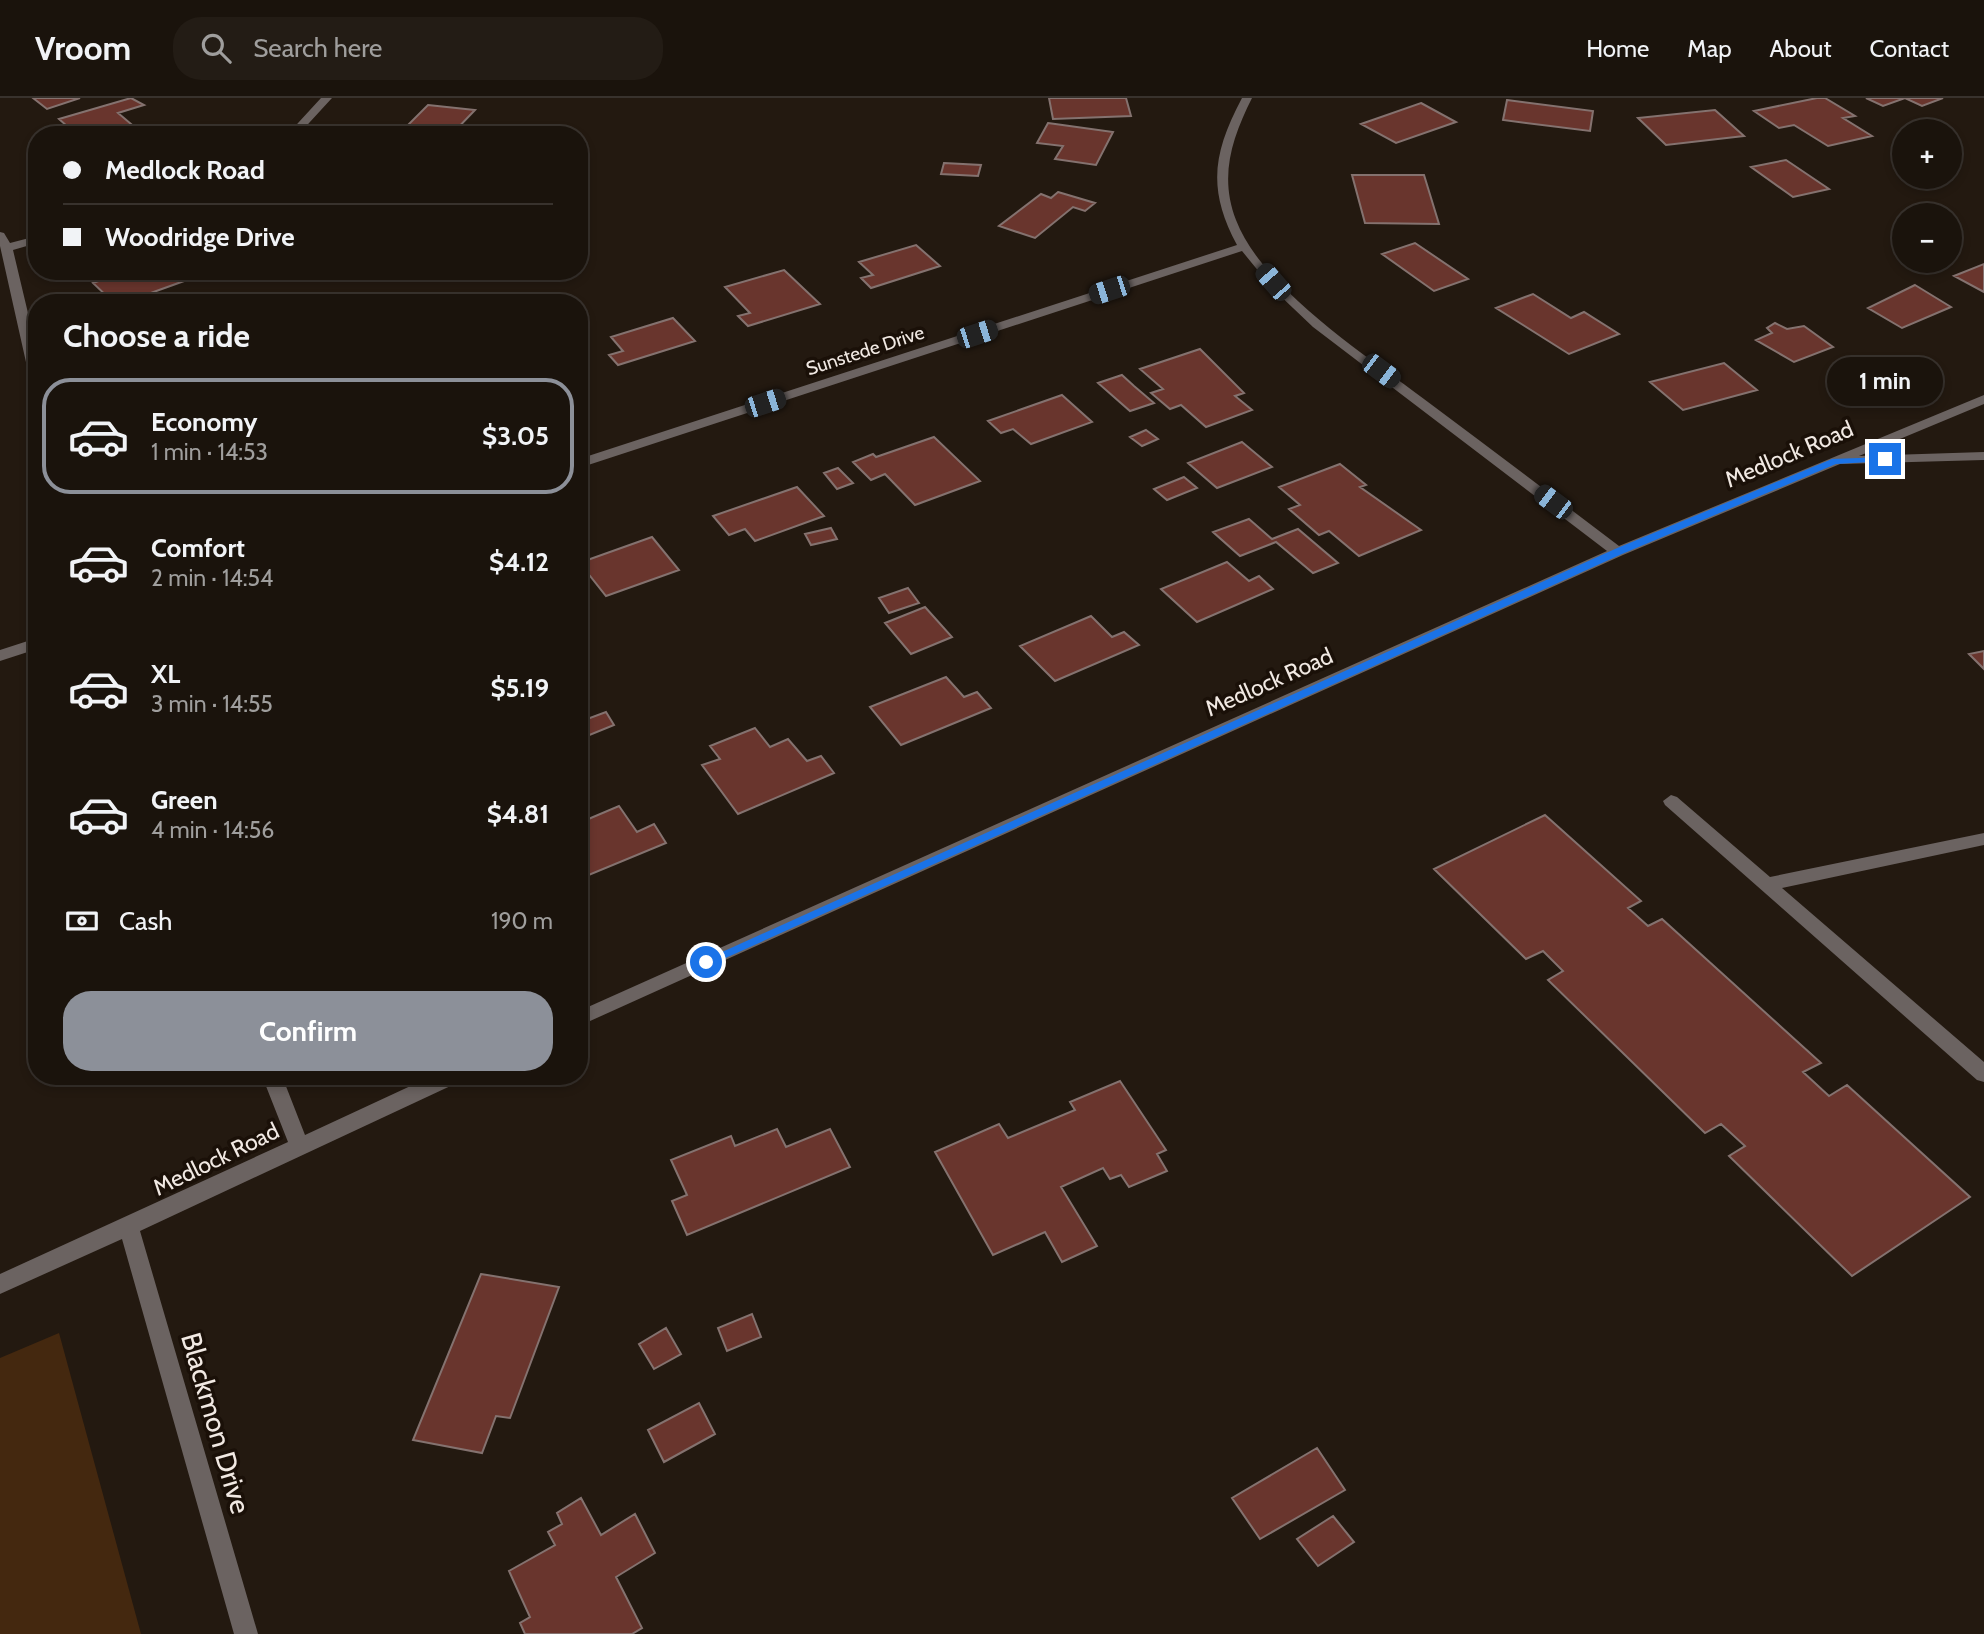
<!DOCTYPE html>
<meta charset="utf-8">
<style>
:root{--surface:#1a130c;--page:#231c15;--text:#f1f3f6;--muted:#9f9e9d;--line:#38322d;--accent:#8c9099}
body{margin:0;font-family:Cabin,sans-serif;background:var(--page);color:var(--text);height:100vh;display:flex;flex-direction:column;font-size:26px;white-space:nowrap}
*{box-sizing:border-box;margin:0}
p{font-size:23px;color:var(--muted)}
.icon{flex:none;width:38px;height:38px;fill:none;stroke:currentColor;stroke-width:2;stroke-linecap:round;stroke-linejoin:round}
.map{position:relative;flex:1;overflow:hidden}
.panel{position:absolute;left:28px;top:196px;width:560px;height:791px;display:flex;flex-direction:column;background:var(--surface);border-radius:28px;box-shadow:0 4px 10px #0003,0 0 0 2px var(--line)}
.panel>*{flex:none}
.hud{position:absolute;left:28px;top:28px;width:560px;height:154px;border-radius:28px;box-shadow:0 4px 10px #0003,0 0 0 2px var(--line);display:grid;align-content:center;height:154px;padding:0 35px;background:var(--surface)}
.controls{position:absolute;left:1892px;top:21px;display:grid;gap:14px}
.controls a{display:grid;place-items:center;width:70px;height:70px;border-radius:50%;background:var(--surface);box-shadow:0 4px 10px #0003,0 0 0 2px var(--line);font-size:35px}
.end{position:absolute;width:32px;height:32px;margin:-16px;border:9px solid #1a73e8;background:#fff;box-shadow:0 0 0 4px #fff}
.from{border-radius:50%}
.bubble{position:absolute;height:49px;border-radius:24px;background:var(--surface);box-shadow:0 4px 10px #0003,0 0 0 2px var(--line);font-size:23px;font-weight:700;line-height:49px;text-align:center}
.car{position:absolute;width:21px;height:42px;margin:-21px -10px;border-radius:9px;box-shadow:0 0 5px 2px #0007;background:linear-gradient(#222 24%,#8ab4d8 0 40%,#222 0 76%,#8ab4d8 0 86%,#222 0)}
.hud b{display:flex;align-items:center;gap:24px;height:66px;font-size:26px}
.hud b+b{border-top:2px solid var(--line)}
.hud i{width:18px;height:18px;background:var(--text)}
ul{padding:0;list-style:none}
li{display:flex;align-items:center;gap:21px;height:116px;margin:0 14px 10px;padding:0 21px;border:4px solid transparent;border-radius:28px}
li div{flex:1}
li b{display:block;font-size:26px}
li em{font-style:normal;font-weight:700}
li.active{border-color:var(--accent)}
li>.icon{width:63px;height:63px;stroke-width:1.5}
h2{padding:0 35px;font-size:32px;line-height:84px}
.pay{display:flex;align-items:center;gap:18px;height:77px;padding:0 35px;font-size:26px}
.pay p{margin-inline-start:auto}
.action{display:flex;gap:14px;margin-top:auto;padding:14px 35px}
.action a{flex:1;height:80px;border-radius:28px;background:var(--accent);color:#fff;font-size:28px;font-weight:700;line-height:80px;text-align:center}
header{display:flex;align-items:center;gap:42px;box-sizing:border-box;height:98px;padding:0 35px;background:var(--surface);border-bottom:2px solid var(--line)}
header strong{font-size:33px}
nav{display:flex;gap:38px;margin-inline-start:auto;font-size:24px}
.search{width:490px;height:63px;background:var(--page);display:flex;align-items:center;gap:18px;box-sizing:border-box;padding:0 24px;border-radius:28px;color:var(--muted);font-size:26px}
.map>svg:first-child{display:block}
.green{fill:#44280f}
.building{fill:#69352d;stroke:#84726f;stroke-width:2}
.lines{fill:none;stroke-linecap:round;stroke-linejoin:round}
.lane{fill:#6b6361;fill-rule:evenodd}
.street{fill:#6b6361;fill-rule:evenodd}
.route{fill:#1a73e8}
.labels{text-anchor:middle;stroke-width:7;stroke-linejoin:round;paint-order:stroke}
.far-street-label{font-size:19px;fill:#f1e9e3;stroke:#1a1008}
.street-label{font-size:23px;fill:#f1e9e3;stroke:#1a1008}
.near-street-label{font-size:28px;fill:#f1e9e3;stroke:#1a1008}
</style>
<header>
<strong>Vroom</strong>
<div class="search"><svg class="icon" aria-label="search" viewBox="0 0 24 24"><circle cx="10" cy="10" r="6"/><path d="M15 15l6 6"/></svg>Search here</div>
<nav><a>Home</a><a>Map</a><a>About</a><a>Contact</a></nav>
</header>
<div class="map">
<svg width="1984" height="1536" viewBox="0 0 1984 1536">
<rect width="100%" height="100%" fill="#231910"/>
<path class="green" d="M59,1235L141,1536H0V1260Z"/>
<path class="building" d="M33,0H80L47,11Z
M131,0L144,7L118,15L144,37H77L59,21Z
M1049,0H1126L1131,18L1053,21Z
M1817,0H1825L1855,18L1843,20L1872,38L1828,48L1794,27L1779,30L1754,13Z
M1866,0H1943L1922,8L1905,0L1883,8Z
M1507,2L1593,13L1590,33L1503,22Z
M1421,5L1456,24L1396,45L1361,26Z
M428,7L475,12L451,37H398Z
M1715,12L1744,38L1666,47L1638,20Z
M1048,25L1113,34L1096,67L1055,61L1063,48L1037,45Z
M1786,62L1829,91L1793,99L1751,69Z
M944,65L981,67L978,78L941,76Z
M1352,77H1424L1439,126L1365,125Z
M1058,94L1095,105L1085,113L1073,109L1035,140L999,128L1041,96L1051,100Z
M1415,145L1468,181L1434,193L1382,156Z
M916,147L940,168L871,190L861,180L873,177L859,164Z
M1984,166V194L1954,178Z
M784,172L820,206L748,228L738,218L750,215L725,189Z
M127,173H193L198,178L123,205H114L93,185Z
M1915,187L1951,209L1902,230L1868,210Z
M1533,196L1571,220L1584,214L1619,236L1569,256L1496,210Z
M673,220L695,243L618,267L609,257L623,253L611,239Z
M1775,225L1787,231L1804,228L1833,249L1794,264L1756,242L1772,235L1767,230Z
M1200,251L1244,295L1235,298L1252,312L1206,329L1181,307L1170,311L1151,295L1163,291L1140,271Z
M1724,265L1757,292L1683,312L1650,284Z
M1122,277L1134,288L1154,305L1130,313L1098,285Z
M1062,297L1092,324L1031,346L1013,331L1001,335L988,323Z
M1146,332L1158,341L1142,348L1130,339Z
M934,339L980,383L915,407L885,376L871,382L853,364L873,356L876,359Z
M1242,344L1272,369L1217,390L1188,365Z
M1340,366L1366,387L1360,389L1421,432L1359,458L1329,433L1319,437L1289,411L1300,407L1279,389Z
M838,370L853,385L837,391L824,375Z
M1184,379L1197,390L1167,402L1154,391Z
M797,389L824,418L755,443L745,431L729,437L713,418Z
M1249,421L1272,441L1298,431L1338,465L1313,475L1276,444L1240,458L1213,434Z
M831,430L837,441L811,447L805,436Z
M652,439L679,472L606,498L590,478L579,482V465Z
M1227,464L1249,483L1259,478L1273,491L1197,524L1161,491Z
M908,490L919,505L889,515L879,500Z
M925,509L952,539L911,556L885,525Z
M1091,518L1112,539L1124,534L1139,547L1055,583L1020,548Z
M1984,553V571L1969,556Z
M946,579L964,599L977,594L991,610L901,647L870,609Z
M606,614L614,627L587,638L579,624Z
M755,630L770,649L788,641L807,663L821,658L834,675L738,716L702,667L720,661L710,648Z
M619,708L637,734L654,726L666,745L579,781V725Z
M1545,717L1641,803L1628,810L1648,828L1662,821L1821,965L1803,974L1829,998L1847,987L1970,1099L1852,1178L1729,1058L1745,1048L1721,1026L1705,1035L1548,882L1563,873L1543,853L1526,861L1434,771Z
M1120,983L1166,1052L1157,1056L1167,1073L1129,1089L1121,1077L1110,1081L1103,1070L1061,1089L1097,1148L1062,1164L1045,1134L993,1157L935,1054L999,1026L1008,1040L1075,1012L1070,1004Z
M777,1031L786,1049L830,1031L850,1069L687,1137L672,1103L687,1097L671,1062L731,1038L735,1048Z
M481,1176L559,1189L510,1320L496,1318L482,1355L413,1342Z
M752,1216L761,1239L727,1253L718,1230Z
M666,1230L681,1256L654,1271L639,1246Z
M699,1305L715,1336L664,1364L648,1332Z
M1317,1350L1345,1392L1260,1441L1232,1400Z
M581,1400L601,1437L635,1416L655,1455L616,1479L642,1530L632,1536H525L520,1525L530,1519L509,1473L555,1447L548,1434L562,1426L557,1415Z
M1333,1418L1354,1444L1318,1468L1297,1441Z"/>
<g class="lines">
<path class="lane" d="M1671,697L1677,699L1770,779L1984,735V747L1782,790L1984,964V984L1977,982L1665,707L1663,703Z"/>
<path class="street" d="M321,0H332L298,37H287Z
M1242,0H1252C1232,40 1219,78 1236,122C1263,193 1373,262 1432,307C1495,354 1557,401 1619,448L1984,297V306L1859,358L1984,354V362L1840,366L1623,457L579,928V913L1607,453L1313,229L1273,191L1242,153L579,370V361L1237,147C1207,91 1213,55 1242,0Z
M0,134L4,135L10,145L37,138V145L13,152L37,253V286L30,282L0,148Z
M37,540V551L0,563V552Z
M262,978H282L305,1037L432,978H462L459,984L140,1133L258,1536H234L122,1141L0,1196V1176L288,1044Z"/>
</g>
<path class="route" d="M1885,359L1888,363L1836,366L1622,456L710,867H702L700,864L1615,451L1832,361Z"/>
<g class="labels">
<g class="far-street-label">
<text transform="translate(865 252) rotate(-18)" y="7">Sunstede Drive</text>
</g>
<g class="street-label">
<text transform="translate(1789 356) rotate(-23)" y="8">Medlock Road</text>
<text transform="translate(1269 584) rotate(-24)" y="8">Medlock Road</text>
<text transform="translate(216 1061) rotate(-26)" y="8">Medlock Road</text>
</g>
<g class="near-street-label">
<text transform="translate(216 1325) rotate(74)" y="10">Blackmon Drive</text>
</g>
</g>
</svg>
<div class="controls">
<a>+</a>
<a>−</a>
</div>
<i class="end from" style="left:706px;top:864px"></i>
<i class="end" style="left:1885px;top:361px"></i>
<div class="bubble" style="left:1827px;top:259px;width:116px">1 min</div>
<i class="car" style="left:1273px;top:184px;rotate:319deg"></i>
<i class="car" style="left:1109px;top:192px;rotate:252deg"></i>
<i class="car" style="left:977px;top:236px;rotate:72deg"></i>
<i class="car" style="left:1381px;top:273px;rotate:127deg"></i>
<i class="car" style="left:765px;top:305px;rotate:72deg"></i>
<i class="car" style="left:1553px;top:404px;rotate:307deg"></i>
<div class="hud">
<b><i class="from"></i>Medlock Road</b>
<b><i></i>Woodridge Drive</b>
</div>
<section class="panel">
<h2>Choose a ride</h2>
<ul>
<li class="active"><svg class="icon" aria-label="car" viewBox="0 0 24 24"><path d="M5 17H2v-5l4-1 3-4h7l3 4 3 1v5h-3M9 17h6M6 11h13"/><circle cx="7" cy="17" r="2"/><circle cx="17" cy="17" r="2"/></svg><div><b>Economy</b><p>1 min · 14:53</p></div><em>$3.05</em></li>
<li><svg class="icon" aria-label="car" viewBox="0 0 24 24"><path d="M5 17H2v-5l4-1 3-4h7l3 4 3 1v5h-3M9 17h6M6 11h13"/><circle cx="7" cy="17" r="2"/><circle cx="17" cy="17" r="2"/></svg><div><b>Comfort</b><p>2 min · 14:54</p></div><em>$4.12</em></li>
<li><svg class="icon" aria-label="car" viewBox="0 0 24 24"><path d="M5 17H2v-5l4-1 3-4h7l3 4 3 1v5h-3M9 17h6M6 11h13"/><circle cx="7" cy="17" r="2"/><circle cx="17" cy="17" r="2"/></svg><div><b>XL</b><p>3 min · 14:55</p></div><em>$5.19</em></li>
<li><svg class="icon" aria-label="car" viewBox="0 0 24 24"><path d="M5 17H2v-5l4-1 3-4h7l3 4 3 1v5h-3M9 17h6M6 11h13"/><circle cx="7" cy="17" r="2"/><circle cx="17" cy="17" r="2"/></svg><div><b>Green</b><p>4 min · 14:56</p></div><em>$4.81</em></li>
</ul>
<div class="pay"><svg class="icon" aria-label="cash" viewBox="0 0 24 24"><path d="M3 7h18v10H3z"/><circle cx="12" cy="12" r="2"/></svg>Cash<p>190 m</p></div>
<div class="action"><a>Confirm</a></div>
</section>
</div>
